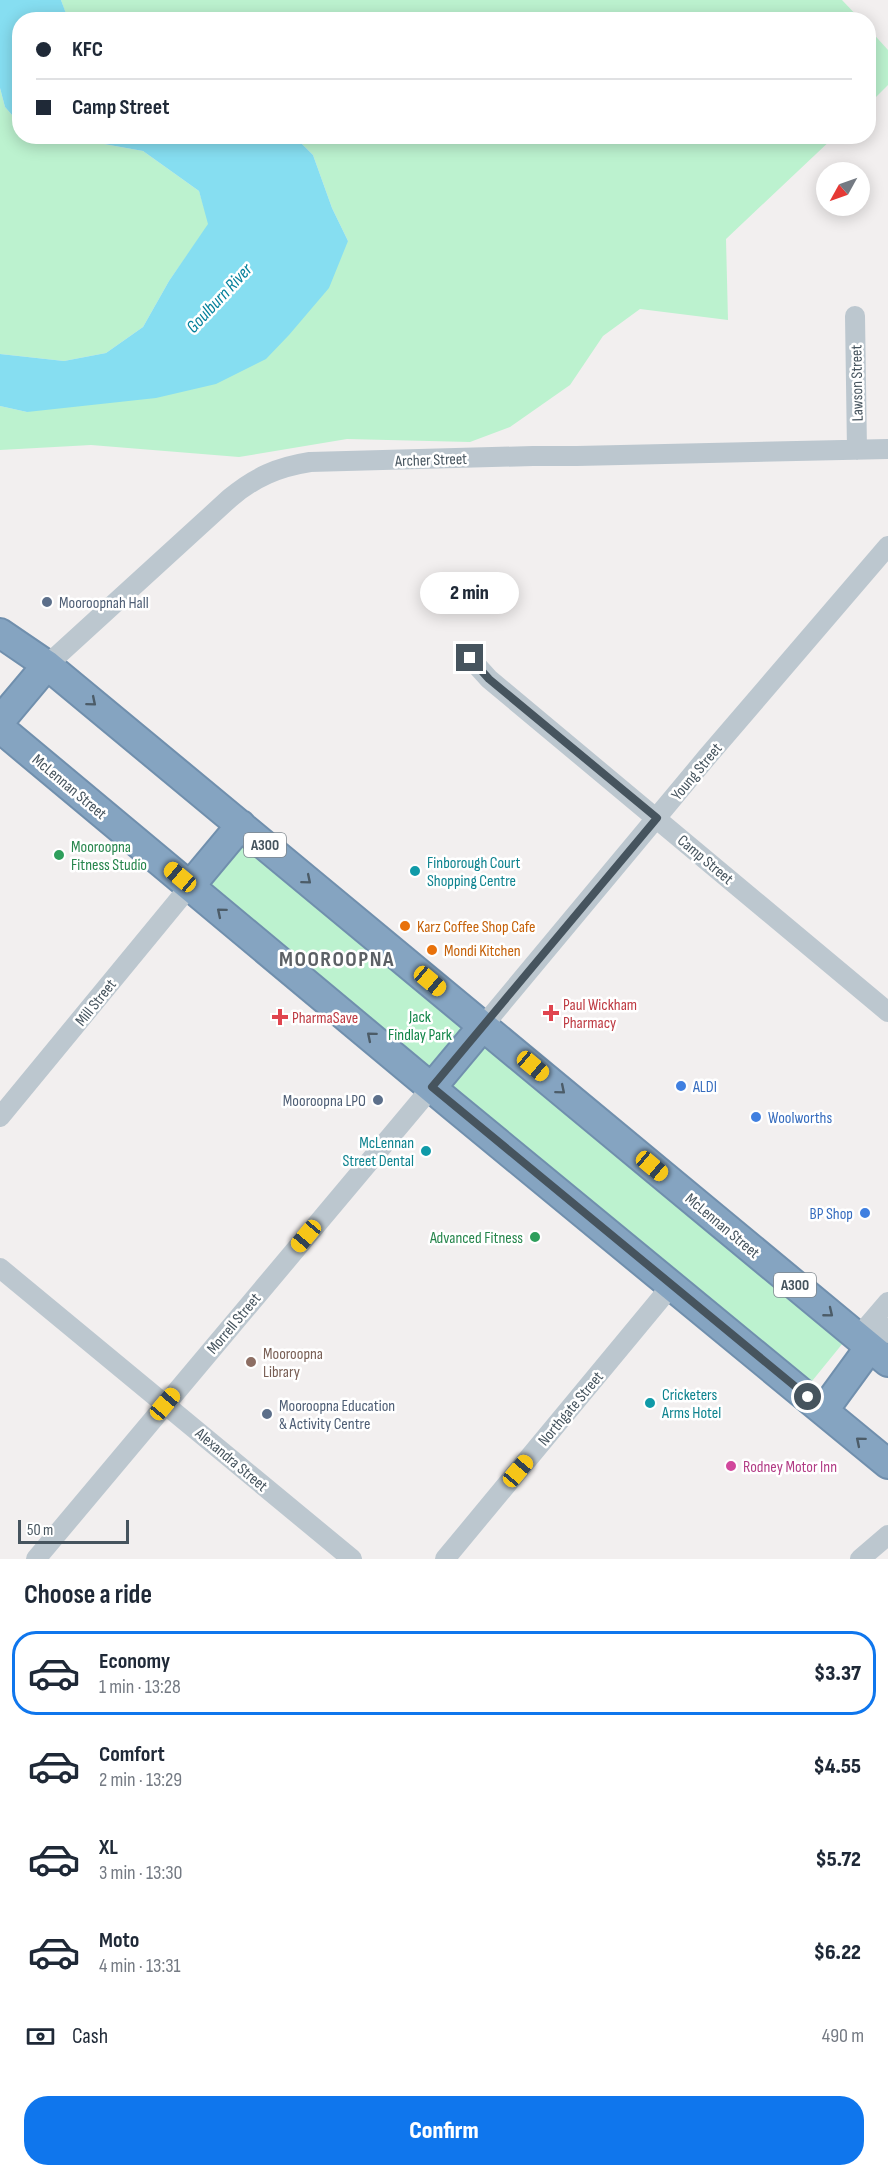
<!DOCTYPE html>
<meta charset="utf-8">
<style>
:root{--surface:#fff;--page:#f6f6f7;--text:#1f2937;--muted:#747a83;--line:#e0e1e3;--accent:#0f76ed}
body{margin:0;font-family:"Sofia Sans Condensed",sans-serif;background:var(--page);color:var(--text);height:100vh;display:flex;flex-direction:column;font-size:22px;white-space:nowrap}
*{box-sizing:border-box;margin:0}
p{font-size:20px;color:var(--muted)}
.icon{flex:none;width:33px;height:33px;fill:none;stroke:currentColor;stroke-width:2;stroke-linecap:round;stroke-linejoin:round}
.map{position:relative;height:1559px;overflow:hidden}
.sheet{display:flex;flex-direction:column;background:var(--surface);flex:1}
.sheet>*{flex:none}
.banner{position:absolute;left:12px;top:12px;width:864px;height:132px;border-radius:24px;box-shadow:0 3px 15px #0003;display:grid;align-content:center;height:132px;padding:0 24px;background:var(--surface)}
.needle{width:39px;rotate:230deg}
.controls{position:absolute;left:816px;top:162px;display:grid;gap:12px}
.controls a{display:grid;place-items:center;width:54px;height:54px;border-radius:50%;background:var(--surface);box-shadow:0 3px 15px #0003;font-size:30px}
.scale{position:absolute;left:18px;bottom:15px;width:111px;box-sizing:border-box;padding-left:6px;border:3px solid #46545e;border-top:0;font-size:16px;line-height:21px;white-space:nowrap;color:#46545e;-webkit-text-stroke:4px #fff;paint-order:stroke}
.end{position:absolute;width:27px;height:27px;margin:-14px;border:8px solid #46545e;background:#fff;box-shadow:0 0 0 3px #fff}
.from{border-radius:50%}
.bubble{position:absolute;height:42px;border-radius:21px;background:var(--surface);box-shadow:0 3px 15px #0003;font-size:20px;font-weight:800;line-height:42px;text-align:center}
.car{position:absolute;width:18px;height:36px;margin:-18px -9px;border-radius:8px;box-shadow:0 0 4px 2px #0007;background:linear-gradient(#f5c518 24%,#345 0 40%,#f5c518 0 76%,#345 0 86%,#f5c518 0)}
.banner b{display:flex;align-items:center;gap:21px;height:57px;font-size:22px}
.banner b+b{border-top:2px solid var(--line)}
.banner i{width:15px;height:15px;background:var(--text)}
ul{padding:0;list-style:none}
li{display:flex;align-items:center;gap:18px;height:84px;margin:0 12px 9px;padding:0 12px;border:3px solid transparent;border-radius:24px}
li div{flex:1}
li b{display:block;font-size:22px}
li em{font-style:normal;font-weight:800}
li.on{border-color:var(--accent)}
li>.icon{width:54px;height:54px;stroke-width:1.5}
h2{padding:0 24px;font-size:27px;line-height:72px}
.pay{display:flex;align-items:center;gap:15px;height:66px;padding:0 24px;font-size:22px}
.pay p{margin-inline-start:auto}
.action{display:flex;gap:12px;margin-top:auto;padding:12px 24px}
.action a{flex:1;height:69px;border-radius:24px;background:var(--accent);color:#fff;font-size:24px;font-weight:800;line-height:69px;text-align:center}
.map>svg:first-child{display:block}
.green{fill:#bcf2cf}
.water{fill:#86def1}
.lines{fill:none;stroke-linecap:round;stroke-linejoin:round}
.highway-casing{stroke:#708fad;stroke-width:32}
.minor{stroke:#bcc7cf;stroke-width:20}
.highway{stroke:#85a4c1;stroke-width:28}
.oneway{stroke:#4c5c68}
.route{stroke:#46545e;stroke-width:8}
.service-dot{fill:#5c6f8a;stroke:#fff;stroke-width:2}
.leisure-dot{fill:#2e9e5b;stroke:#fff;stroke-width:2}
.culture-dot{fill:#0f9aa8;stroke:#fff;stroke-width:2}
.food-dot{fill:#e8710a;stroke:#fff;stroke-width:2}
.health-dot{fill:#e0444e;stroke:#fff;stroke-width:2}
.shop-dot{fill:#3f7fe0;stroke:#fff;stroke-width:2}
.education-dot{fill:#8d6e63;stroke:#fff;stroke-width:2}
.hotel-dot{fill:#d1479c;stroke:#fff;stroke-width:2}
.labels{text-anchor:middle;stroke-width:5;stroke-linejoin:round;paint-order:stroke}
.shield{fill:#fff;stroke:#7e878e;stroke-width:1.5}
.shield-label{font-size:15px;font-weight:bold;fill:#46545e}
.street-label{font-size:16px;fill:#46545e;stroke:#fff}
.service-label{font-size:16px;fill:#4e5e75;stroke:#fff;text-anchor:start}
.leisure-label{font-size:16px;fill:#27864d;stroke:#fff;text-anchor:start}
.culture-label{font-size:16px;fill:#0d838f;stroke:#fff;text-anchor:start}
.food-label{font-size:16px;fill:#c56008;stroke:#fff;text-anchor:start}
.health-label{font-size:16px;fill:#be3a42;stroke:#fff;text-anchor:start}
.park-label{font-size:16px;fill:#128548;stroke:#fff}
.shop-label{font-size:16px;fill:#366cbe;stroke:#fff;text-anchor:start}
.education-label{font-size:16px;fill:#785e54;stroke:#fff;text-anchor:start}
.hotel-label{font-size:16px;fill:#b23c85;stroke:#fff;text-anchor:start}
.water-label{font-size:18px;font-style:italic;fill:#06809b;stroke:#fff}
.district-label{font-size:22px;font-weight:bold;letter-spacing:1.5px;fill:#5c6065;stroke:#fff}
</style>
<div class="map">
<svg width="888" height="1559" viewBox="0 0 888 1559">
<rect width="100%" height="100%" fill="#f2efef"/>
<path class="green" d="M61,0H842L860,19L68,20Z
M869,29L888,50V85L869,104Z
M0,88L5,107L19,123L20,136L31,137L34,139H76L143,151L199,191L209,224L169,281L143,327L106,353L64,361L0,354Z
M295,137H834L726,239L728,320L640,309L603,336L570,385L510,427L470,442L347,439L239,457L91,445L0,450V406L27,412L348,241L332,208L313,155Z
M243,846L470,1030L432,1071L207,885Z
M485,1039L843,1343L808,1386L444,1085Z"/>
<path class="water" d="M0,0H61L68,19L20,20L19,123L5,107L0,88Z
M31,137H295L313,155L332,208L348,241L329,288L289,335L266,359L216,384L156,398L27,412L0,406V354L64,361L106,353L143,327L169,281L208,224L199,191L143,151L76,139H34Z"/>
<g class="lines">
<g class="highway-casing">
<path id="highway" d="M0,633L47,665L888,1362
M0,721L47,665
M0,728L452,1105L888,1464
M190,886L241,825
M432,1087L483,1026
M824,1410L870,1347"/>
</g>
<path class="minor" d="M855,316L857,450
M470,658L489,679L888,1012
M47,665L230,498C255,477 278,467 310,462L533,456H577L888,449
M483,1026L707,757L888,546
M0,1117L190,886
M0,1268L352,1559
M858,1337L888,1302
M870,1347L888,1328
M36,1559L432,1087
M445,1559L672,1285
M860,1559L888,1535"/>
<use href="#highway" class="highway"/>
</g>
<defs><path id="oneway-chevron" d="M-2-3.5L2.5 0L-2 3.5" fill="none" stroke-width="1.6" stroke-linecap="round" stroke-linejoin="round" transform="scale(1.5)"/></defs>
<g class="oneway">
<use href="#oneway-chevron" transform="translate(92 702) rotate(40)"/>
<use href="#oneway-chevron" transform="translate(307 880) rotate(40)"/>
<use href="#oneway-chevron" transform="translate(221 912) rotate(-140)"/>
<use href="#oneway-chevron" transform="translate(371 1036) rotate(-140)"/>
<use href="#oneway-chevron" transform="translate(561 1090) rotate(40)"/>
<use href="#oneway-chevron" transform="translate(829 1313) rotate(39)"/>
<use href="#oneway-chevron" transform="translate(860 1441) rotate(-140)"/>
</g>
<g class="lines">
<path class="route" d="M470,658L489,679L657,818L432,1087L808,1397"/>
</g>
<g class="service-dot">
<circle cx="47" cy="602" r="6"/>
<circle cx="378" cy="1100" r="6"/>
<circle cx="267" cy="1414" r="6"/>
</g>
<g class="leisure-dot">
<circle cx="59" cy="855" r="6"/>
<circle cx="535" cy="1237" r="6"/>
</g>
<g class="culture-dot">
<circle cx="415" cy="871" r="6"/>
<circle cx="426" cy="1151" r="6"/>
<circle cx="650" cy="1403" r="6"/>
</g>
<g class="food-dot">
<circle cx="405" cy="926" r="6"/>
<circle cx="432" cy="950" r="6"/>
</g>
<g class="health-dot">
<path d="M548 1004h6v6h6v6h-6v6h-6v-6h-6v-6h6z"/>
<path d="M277 1008h6v6h6v6h-6v6h-6v-6h-6v-6h6z"/>
</g>
<g class="shop-dot">
<circle cx="681" cy="1086" r="6"/>
<circle cx="756" cy="1117" r="6"/>
<circle cx="865" cy="1213" r="6"/>
</g>
<circle class="education-dot" cx="251" cy="1362" r="6"/>
<circle class="hotel-dot" cx="731" cy="1466" r="6"/>
<g class="labels">
<g class="shield">
<rect x="244" y="833" width="42" height="24" rx="4.5"/>
<rect x="774" y="1273" width="42" height="24" rx="4.5"/>
</g>
<g class="shield-label">
<text x="265" y="850">A300</text>
<text x="795" y="1290">A300</text>
</g>
<g class="street-label">
<text transform="translate(856 383) rotate(-91)" y="6">Lawson Street</text>
<text transform="translate(431 459) rotate(-2)" y="6">Archer Street</text>
<text transform="translate(696 771) rotate(-50)" y="6">Young Street</text>
<text transform="translate(70 786) rotate(40)" y="6">McLennan Street</text>
<text transform="translate(706 859) rotate(40)" y="6">Camp Street</text>
<text transform="translate(95 1002) rotate(-51)" y="6">Mill Street</text>
<text transform="translate(723 1225) rotate(40)" y="6">McLennan Street</text>
<text transform="translate(233 1323) rotate(-50)" y="6">Morrell Street</text>
<text transform="translate(570 1408) rotate(-50)" y="6">Northgate Street</text>
<text transform="translate(232 1459) rotate(40)" y="6">Alexandra Street</text>
</g>
<g class="service-label">
<text x="59" y="608">Mooroopnah Hall</text>
<text x="366" y="1106" text-anchor="end">Mooroopna LPO</text>
<text x="279" y="1411">Mooroopna Education<tspan x="279" dy="18">&amp; Activity Centre</tspan></text>
</g>
<g class="leisure-label">
<text x="71" y="852">Mooroopna<tspan x="71" dy="18">Fitness Studio</tspan></text>
<text x="523" y="1243" text-anchor="end">Advanced Fitness</text>
</g>
<g class="culture-label">
<text x="427" y="868">Finborough Court<tspan x="427" dy="18">Shopping Centre</tspan></text>
<text x="414" y="1148" text-anchor="end">McLennan<tspan x="414" dy="18">Street Dental</tspan></text>
<text x="662" y="1400">Cricketers<tspan x="662" dy="18">Arms Hotel</tspan></text>
</g>
<g class="food-label">
<text x="417" y="932">Karz Coffee Shop Cafe</text>
<text x="444" y="956">Mondi Kitchen</text>
</g>
<g class="health-label">
<text x="563" y="1010">Paul Wickham<tspan x="563" dy="18">Pharmacy</tspan></text>
<text x="292" y="1023">PharmaSave</text>
</g>
<g class="park-label">
<text x="420" y="1022">Jack<tspan x="420" dy="18">Findlay Park</tspan></text>
</g>
<g class="shop-label">
<text x="693" y="1092">ALDI</text>
<text x="768" y="1123">Woolworths</text>
<text x="853" y="1219" text-anchor="end">BP Shop</text>
</g>
<g class="education-label">
<text x="263" y="1359">Mooroopna<tspan x="263" dy="18">Library</tspan></text>
</g>
<g class="hotel-label">
<text x="743" y="1472">Rodney Motor Inn</text>
</g>
<g class="water-label">
<text transform="translate(219 298) rotate(-47)" y="6">Goulburn River</text>
</g>
<g class="district-label">
<text x="337" y="966">MOOROOPNA</text>
</g>
</g>
</svg>
<div class="controls">
<a><svg class="needle" viewBox="-14 -14 28 28"><path d="M0-13l5 13h-10z" fill="#e53935"/><path d="M0 13l5-13h-10z" fill="#747a83"/></svg></a>
</div>
<div class="scale">50 m</div>
<i class="end from" style="left:808px;top:1397px"></i>
<i class="end" style="left:470px;top:658px"></i>
<div class="bubble" style="left:420px;top:572px;width:99px">2 min</div>
<i class="car" style="left:180px;top:877px;rotate:310deg"></i>
<i class="car" style="left:430px;top:981px;rotate:130deg"></i>
<i class="car" style="left:533px;top:1066px;rotate:130deg"></i>
<i class="car" style="left:652px;top:1166px;rotate:130deg"></i>
<i class="car" style="left:306px;top:1236px;rotate:220deg"></i>
<i class="car" style="left:165px;top:1404px;rotate:40deg"></i>
<i class="car" style="left:518px;top:1471px;rotate:40deg"></i>
<div class="banner">
<b><i class="from"></i>KFC</b>
<b><i></i>Camp Street</b>
</div>
</div>
<section class="sheet">
<h2>Choose a ride</h2>
<ul>
<li class="on"><svg class="icon" aria-label="car" viewBox="0 0 24 24"><path d="M5 17H2v-5l4-1 3-4h7l3 4 3 1v5h-3M9 17h6M6 11h13"/><circle cx="7" cy="17" r="2"/><circle cx="17" cy="17" r="2"/></svg><div><b>Economy</b><p>1 min · 13:28</p></div><em>$3.37</em></li>
<li><svg class="icon" aria-label="car" viewBox="0 0 24 24"><path d="M5 17H2v-5l4-1 3-4h7l3 4 3 1v5h-3M9 17h6M6 11h13"/><circle cx="7" cy="17" r="2"/><circle cx="17" cy="17" r="2"/></svg><div><b>Comfort</b><p>2 min · 13:29</p></div><em>$4.55</em></li>
<li><svg class="icon" aria-label="car" viewBox="0 0 24 24"><path d="M5 17H2v-5l4-1 3-4h7l3 4 3 1v5h-3M9 17h6M6 11h13"/><circle cx="7" cy="17" r="2"/><circle cx="17" cy="17" r="2"/></svg><div><b>XL</b><p>3 min · 13:30</p></div><em>$5.72</em></li>
<li><svg class="icon" aria-label="car" viewBox="0 0 24 24"><path d="M5 17H2v-5l4-1 3-4h7l3 4 3 1v5h-3M9 17h6M6 11h13"/><circle cx="7" cy="17" r="2"/><circle cx="17" cy="17" r="2"/></svg><div><b>Moto</b><p>4 min · 13:31</p></div><em>$6.22</em></li>
</ul>
<div class="pay"><svg class="icon" aria-label="cash" viewBox="0 0 24 24"><path d="M3 7h18v10H3z"/><circle cx="12" cy="12" r="2"/></svg>Cash<p>490 m</p></div>
<div class="action"><a>Confirm</a></div>
</section>
